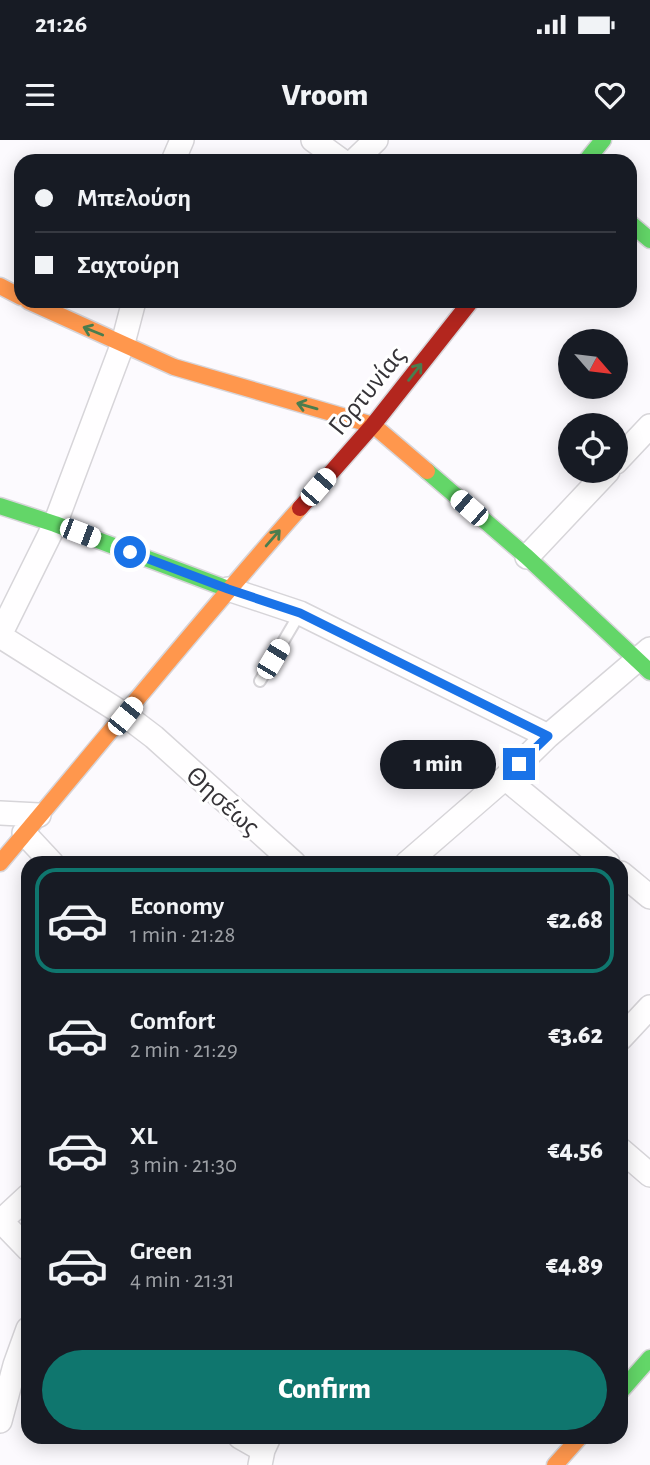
<!DOCTYPE html>
<meta charset="utf-8">
<style>
:root{--surface:#171b24;--page:#20242c;--text:#f1f3f6;--muted:#9ea1a6;--line:#363941;--accent:#0f766e}
body{margin:0;font-family:"Alegreya Sans",sans-serif;background:var(--page);color:var(--text);height:100vh;display:flex;flex-direction:column;font-size:26px;white-space:nowrap}
*{box-sizing:border-box;margin:0}
p{font-size:23px;color:var(--muted)}
.icon{flex:none;width:38px;height:38px;fill:none;stroke:currentColor;stroke-width:2;stroke-linecap:round;stroke-linejoin:round}
.map{position:relative;flex:1;overflow:hidden}
.drawer{position:absolute;left:21px;top:716px;width:607px;height:588px;display:flex;flex-direction:column;background:var(--surface);border-radius:21px;box-shadow:0 4px 18px #0003}
.drawer>*{flex:none}
.hud{position:absolute;left:14px;top:14px;width:623px;height:154px;border-radius:21px;box-shadow:0 4px 18px #0003;display:grid;align-content:center;height:154px;padding:0 21px;background:var(--surface)}
.needle{width:46px;rotate:118deg}
.fabs{position:absolute;left:558px;top:189px;display:grid;gap:14px}
.fabs a{display:grid;place-items:center;width:70px;height:70px;border-radius:50%;background:var(--surface);box-shadow:0 4px 18px #0003;font-size:35px}
.end{position:absolute;width:32px;height:32px;margin:-16px;border:9px solid #1a73e8;background:#fff;box-shadow:0 0 0 4px #fff}
.from{border-radius:50%}
.bubble{position:absolute;height:49px;border-radius:24px;background:var(--surface);box-shadow:0 4px 18px #0003;font-size:23px;font-weight:800;line-height:49px;text-align:center}
.car{position:absolute;width:21px;height:42px;margin:-21px -10px;border-radius:9px;box-shadow:0 0 5px 2px #0007;background:linear-gradient(#fff 24%,#345 0 40%,#fff 0 76%,#345 0 86%,#fff 0)}
.hud b{display:flex;align-items:center;gap:24px;height:66px;font-size:26px}
.hud b+b{border-top:2px solid var(--line)}
.hud i{width:18px;height:18px;background:var(--text)}
ul{padding:12px 0 0;list-style:none}
li{display:flex;align-items:center;gap:21px;height:105px;margin:0 14px 10px;padding:0 7px;border:4px solid transparent;border-radius:21px}
li div{flex:1}
li b{display:block;font-size:26px}
li em{font-style:normal;font-weight:800}
li.active{border-color:var(--accent)}
li>.icon{width:63px;height:63px;stroke-width:1.5}
.cta{display:flex;gap:14px;margin-top:auto;padding:14px 21px}
.cta a{flex:1;height:80px;border-radius:42px;background:var(--accent);color:#fff;font-size:28px;font-weight:800;line-height:80px;text-align:center}
.status{display:flex;justify-content:space-between;align-items:center;height:49px;padding:0 35px;background:var(--surface);direction:ltr}
.status svg{height:19px;fill:currentColor}
header{display:flex;justify-content:space-between;align-items:center;height:91px;padding:0 21px;background:var(--surface);font-size:32px;font-weight:800}
.map>svg:first-child{display:block}
.lines{fill:none;stroke-linecap:round;stroke-linejoin:round}
.lane-casing{stroke:#d7d5d9;stroke-width:14}
.street-casing{stroke:#d7d5d9;stroke-width:26}
.fast-casing{stroke:#d7d5d9;stroke-width:19}
.slow-casing{stroke:#d7d5d9;stroke-width:19}
.jam-casing{stroke:#d7d5d9;stroke-width:19}
.lane{stroke:#fffeff;stroke-width:10}
.street{stroke:#fffeff;stroke-width:23}
.fast{stroke:#63d668;stroke-width:16}
.slow{stroke:#ff974d;stroke-width:16}
.jam{stroke:#b3261e;stroke-width:16}
.oneway{stroke:#4a7d4e}
.route{stroke:#1a73e8;stroke-width:9}
.labels{text-anchor:middle;stroke-width:6;stroke-linejoin:round;paint-order:stroke}
.street-label{font-size:28px;fill:#363438;stroke:#fff}
</style>
<div class="status"><b>21:26</b><svg viewBox="0 0 49 12"><path d="M0 12V9h3v3zM5 12V6h3v6zM10 12V3h3v9zM15 12V0h3v12zM26 1h20v11H26zM47 4h2v5h-2z"/></svg></div>
<header><svg class="icon" aria-label="menu" viewBox="0 0 24 24"><path d="M4 6h16M4 12h16M4 18h16"/></svg>Vroom<svg class="icon" aria-label="heart" viewBox="0 0 24 24"><path d="M12 20l-8-8c-3-5 5-10 8-4 3-6 11-1 8 4z"/></svg></header>
<div class="map">
<svg width="650" height="1325" viewBox="0 0 650 1325">
<rect width="100%" height="100%" fill="#fcfafe"/>
<g class="lines">
<g class="lane-casing">
<path id="lane" d="M260,541L300,473"/>
</g>
<g class="street-casing">
<path id="street" d="M313,0L342,21
M173,21L182,0
M354,21L376,0
M616,322L650,286
M527,417L608,331
M228,449L300,473L548,596
M0,495L55,384L123,203L134,161
M0,496L125,575L154,597L294,723
M505,638L608,723
M0,673L39,675
M24,693L52,723
M407,723L505,638L548,596L650,509
M621,733L650,757
M621,898L650,867
M621,1010L650,1035
M1,1081L28,1109
M0,1082L28,1056
M0,1281L15,1225L28,1189
M240,1297L263,1310
M260,1325L263,1310L269,1297"/>
</g>
<g class="fast-casing">
<path id="fast" d="M586,21L603,0
M630,83L650,100
M427,331L527,417L650,532
M0,366L55,384L228,449
M621,1251L650,1218"/>
</g>
<g class="slow-casing">
<path id="slow" d="M0,146L21,157
M28,161L174,227L373,285L427,331
M0,723C100,605 197,484 300,368
M555,1325L580,1297"/>
</g>
<g class="jam-casing">
<path id="jam" d="M300,368L373,285L471,161"/>
</g>
<use href="#lane" class="lane"/>
<use href="#street" class="street"/>
<use href="#fast" class="fast"/>
<use href="#slow" class="slow"/>
<use href="#jam" class="jam"/>
</g>
<defs><path id="oneway-shaft" d="M-6 0H5M1.5-3L5.5 0L1.5 3" fill="none" stroke-width="1.6" stroke-linecap="round" stroke-linejoin="round" transform="scale(1.75)"/></defs>
<g class="oneway">
<use href="#oneway-shaft" transform="translate(93 191) rotate(-158)"/>
<use href="#oneway-shaft" transform="translate(415 232) rotate(-52)"/>
<use href="#oneway-shaft" transform="translate(307 266) rotate(-164)"/>
<use href="#oneway-shaft" transform="translate(273 398) rotate(-49)"/>
</g>
<g class="lines">
<path class="route" d="M130,412L228,449L300,473L548,596L519,624"/>
</g>
<g class="labels">
<g class="street-label">
<text transform="translate(366 250) rotate(-51)" y="10">Γορτυνίας</text>
<text transform="translate(224 660) rotate(42)" y="10">Θησέως</text>
</g>
</g>
</svg>
<div class="fabs">
<a><svg class="needle" viewBox="-14 -14 28 28"><path d="M0-13l5 13h-10z" fill="#e53935"/><path d="M0 13l5-13h-10z" fill="#9ea1a6"/></svg></a>
<a><svg class="icon" aria-label="locate" viewBox="0 0 24 24"><circle cx="12" cy="12" r="6"/><path d="M12 2v4M12 18v4M2 12h4M18 12h4"/></svg></a>
</div>
<i class="end from" style="left:130px;top:412px"></i>
<i class="end" style="left:519px;top:624px"></i>
<div class="bubble" style="left:380px;top:600px;width:116px">1 min</div>
<i class="car" style="left:318px;top:347px;rotate:41deg"></i>
<i class="car" style="left:469px;top:368px;rotate:311deg"></i>
<i class="car" style="left:80px;top:393px;rotate:111deg"></i>
<i class="car" style="left:273px;top:519px;rotate:31deg"></i>
<i class="car" style="left:125px;top:576px;rotate:39deg"></i>
<div class="hud">
<b><i class="from"></i>Μπελούση</b>
<b><i></i>Σαχτούρη</b>
</div>
<section class="drawer">
<ul>
<li class="active"><svg class="icon" aria-label="car" viewBox="0 0 24 24"><path d="M5 17H2v-5l4-1 3-4h7l3 4 3 1v5h-3M9 17h6M6 11h13"/><circle cx="7" cy="17" r="2"/><circle cx="17" cy="17" r="2"/></svg><div><b>Economy</b><p>1 min · 21:28</p></div><em>€2.68</em></li>
<li><svg class="icon" aria-label="car" viewBox="0 0 24 24"><path d="M5 17H2v-5l4-1 3-4h7l3 4 3 1v5h-3M9 17h6M6 11h13"/><circle cx="7" cy="17" r="2"/><circle cx="17" cy="17" r="2"/></svg><div><b>Comfort</b><p>2 min · 21:29</p></div><em>€3.62</em></li>
<li><svg class="icon" aria-label="car" viewBox="0 0 24 24"><path d="M5 17H2v-5l4-1 3-4h7l3 4 3 1v5h-3M9 17h6M6 11h13"/><circle cx="7" cy="17" r="2"/><circle cx="17" cy="17" r="2"/></svg><div><b>XL</b><p>3 min · 21:30</p></div><em>€4.56</em></li>
<li><svg class="icon" aria-label="car" viewBox="0 0 24 24"><path d="M5 17H2v-5l4-1 3-4h7l3 4 3 1v5h-3M9 17h6M6 11h13"/><circle cx="7" cy="17" r="2"/><circle cx="17" cy="17" r="2"/></svg><div><b>Green</b><p>4 min · 21:31</p></div><em>€4.89</em></li>
</ul>
<div class="cta"><a>Confirm</a></div>
</section>
</div>
